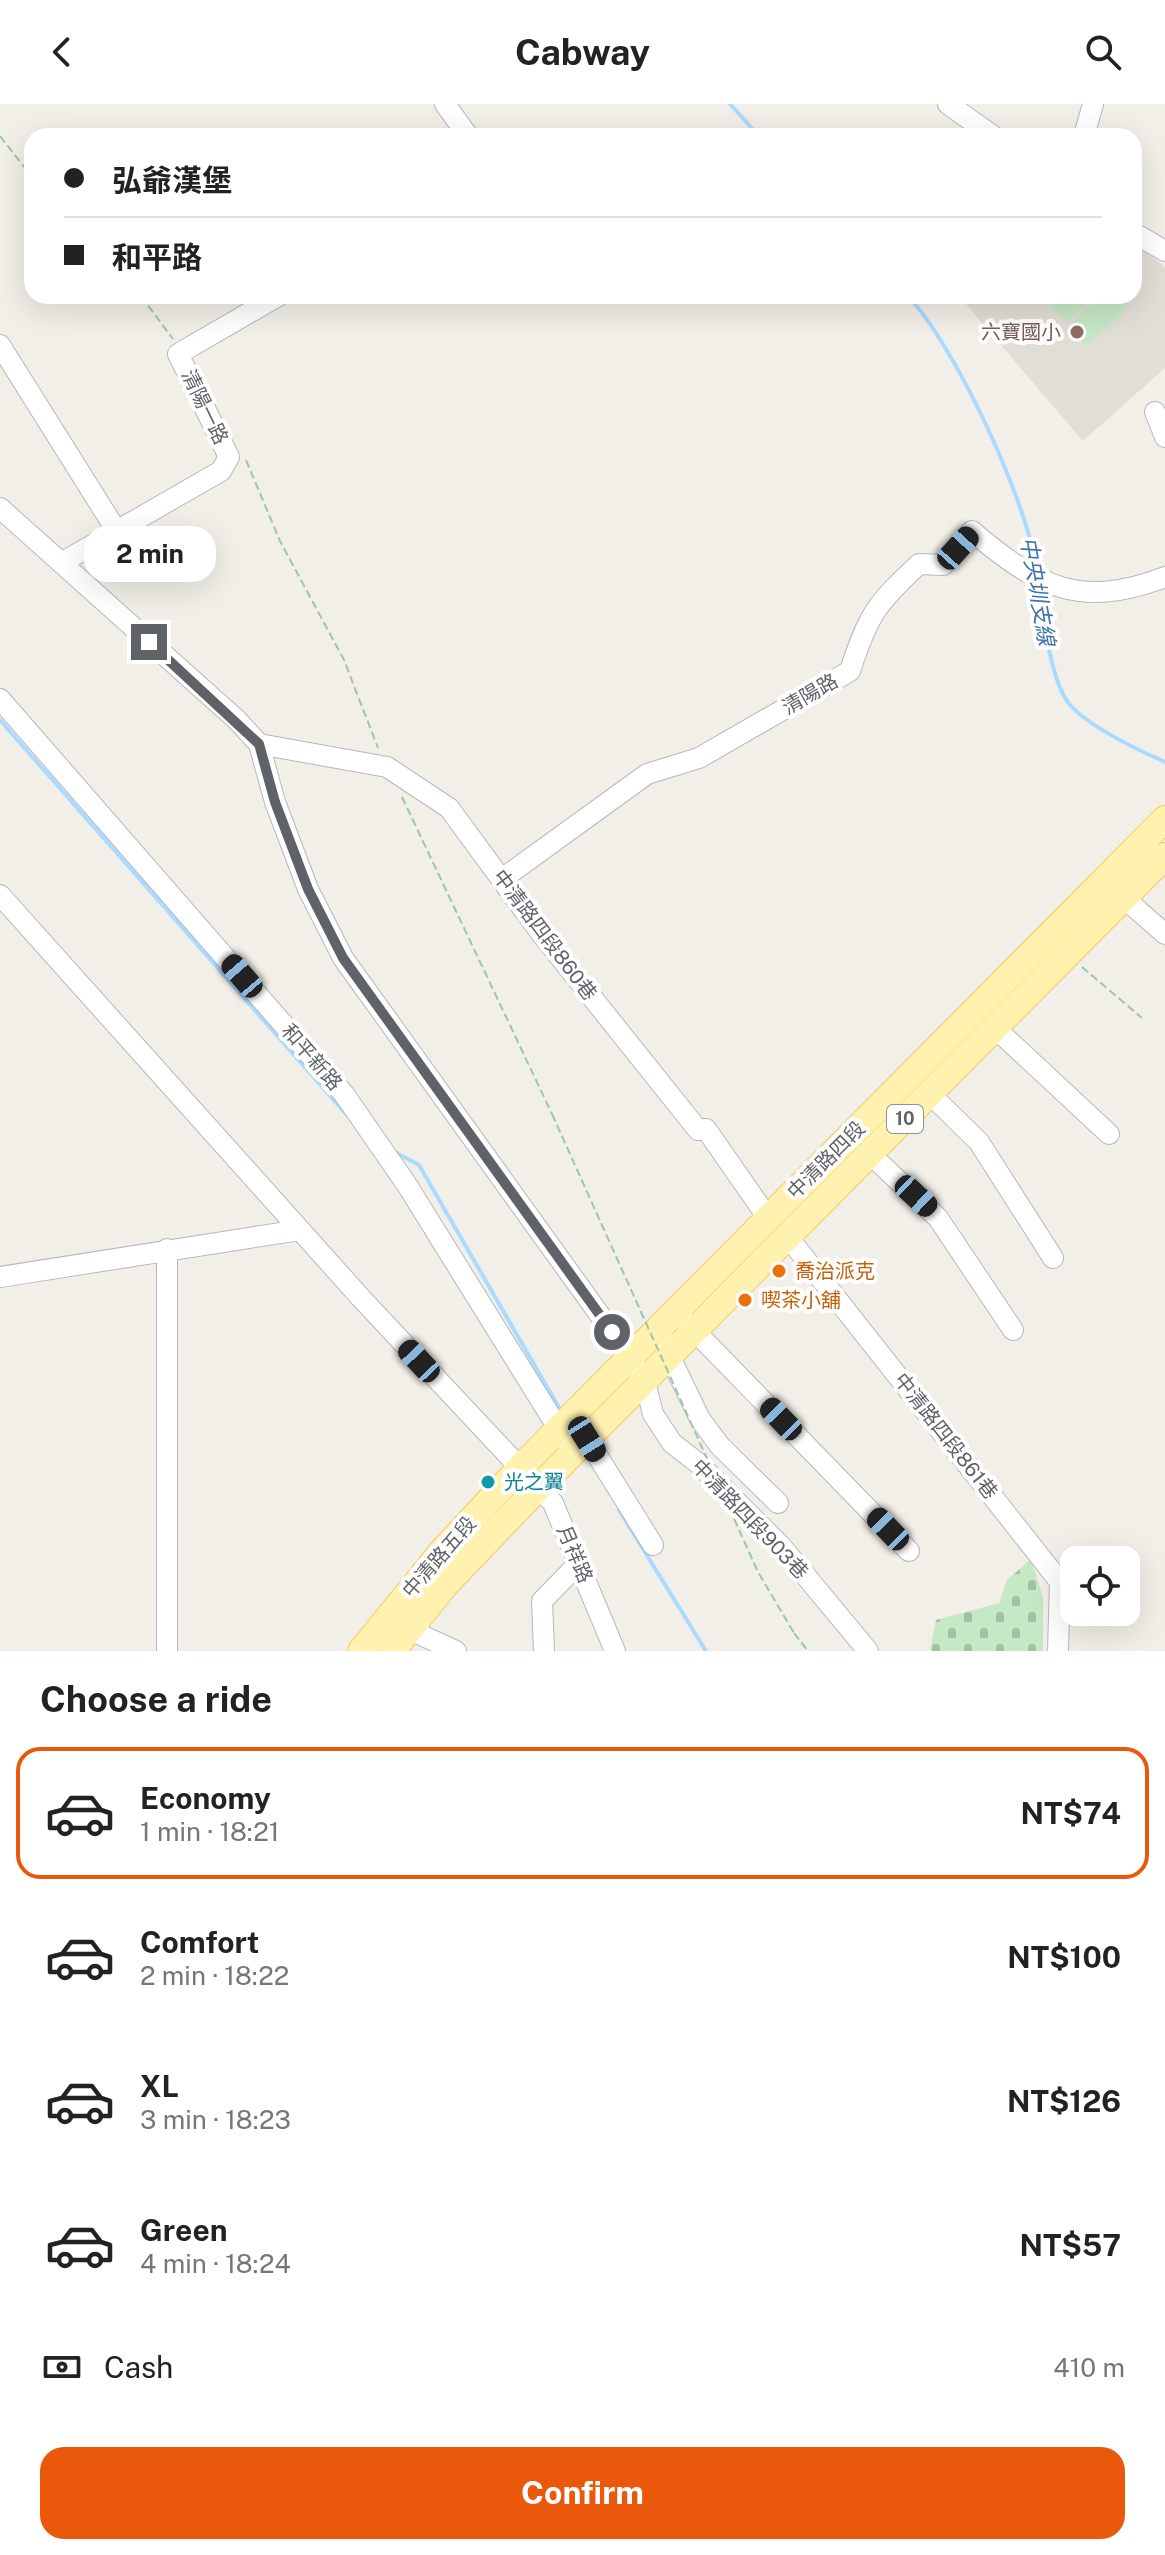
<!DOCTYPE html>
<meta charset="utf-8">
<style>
:root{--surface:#fff;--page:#f6f6f6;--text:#222;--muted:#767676;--line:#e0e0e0;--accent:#ea580c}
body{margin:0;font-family:"Public Sans","Noto Sans TC",sans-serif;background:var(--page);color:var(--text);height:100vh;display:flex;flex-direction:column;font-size:30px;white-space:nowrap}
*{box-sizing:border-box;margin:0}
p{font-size:26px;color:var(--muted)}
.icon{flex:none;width:44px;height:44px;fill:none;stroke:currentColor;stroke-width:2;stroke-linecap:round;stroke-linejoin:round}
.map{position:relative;height:1547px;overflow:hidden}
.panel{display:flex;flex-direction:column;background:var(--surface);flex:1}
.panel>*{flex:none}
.guide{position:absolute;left:24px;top:24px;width:1118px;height:176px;border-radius:24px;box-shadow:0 8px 32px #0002;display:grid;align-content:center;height:176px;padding:0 40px;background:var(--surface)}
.buttons{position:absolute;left:1060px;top:1442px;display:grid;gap:16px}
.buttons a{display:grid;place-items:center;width:80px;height:80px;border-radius:16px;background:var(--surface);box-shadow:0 8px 32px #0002;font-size:40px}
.end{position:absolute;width:36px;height:36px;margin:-18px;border:10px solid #5f6368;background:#fff;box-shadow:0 0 0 4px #fff}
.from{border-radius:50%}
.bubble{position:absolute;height:56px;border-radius:24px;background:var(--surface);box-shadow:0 8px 32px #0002;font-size:26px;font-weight:700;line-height:56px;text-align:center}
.car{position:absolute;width:24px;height:48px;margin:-24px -12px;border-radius:10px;box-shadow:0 0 6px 2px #0007;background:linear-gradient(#222 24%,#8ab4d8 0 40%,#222 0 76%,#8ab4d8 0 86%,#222 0)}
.guide b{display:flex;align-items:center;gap:28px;height:76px;font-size:30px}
.guide b+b{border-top:2px solid var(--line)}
.guide i{width:20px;height:20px;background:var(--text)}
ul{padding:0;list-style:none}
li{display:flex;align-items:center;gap:24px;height:132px;margin:0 16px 12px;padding:0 24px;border:4px solid transparent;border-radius:24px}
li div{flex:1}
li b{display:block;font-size:30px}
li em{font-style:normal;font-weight:700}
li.active{border-color:var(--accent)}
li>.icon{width:72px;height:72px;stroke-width:1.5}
h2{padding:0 40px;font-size:36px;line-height:96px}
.pay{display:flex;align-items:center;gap:20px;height:88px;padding:0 40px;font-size:30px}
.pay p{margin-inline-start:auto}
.cta{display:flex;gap:16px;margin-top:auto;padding:16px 40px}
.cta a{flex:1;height:92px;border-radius:24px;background:var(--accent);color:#fff;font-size:32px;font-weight:700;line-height:92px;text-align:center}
header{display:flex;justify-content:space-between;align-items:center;height:104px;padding:0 40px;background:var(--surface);font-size:36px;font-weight:700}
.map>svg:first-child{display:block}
.education{fill:#e1ded6}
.cemetery{fill:url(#cemetery-stones)}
.pitch{fill:#c5e8c5}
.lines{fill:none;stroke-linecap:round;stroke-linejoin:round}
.stream{stroke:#aadaff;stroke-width:4}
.minor-casing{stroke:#b5b8bc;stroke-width:22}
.major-casing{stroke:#f2c960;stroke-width:28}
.path{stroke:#9cc7a9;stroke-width:2;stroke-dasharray:8 4;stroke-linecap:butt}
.minor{stroke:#fff;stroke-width:20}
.major{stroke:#fff2af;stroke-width:26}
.path-bridge{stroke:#9cc7a9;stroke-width:2;stroke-dasharray:8 4;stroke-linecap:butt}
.route{stroke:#5f6368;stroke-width:10}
.education-dot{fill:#8d6e63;stroke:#fff;stroke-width:3}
.food-dot{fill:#e8710a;stroke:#fff;stroke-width:3}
.culture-dot{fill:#0f9aa8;stroke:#fff;stroke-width:3}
.labels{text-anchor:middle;stroke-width:8;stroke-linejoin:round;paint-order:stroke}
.shield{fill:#fff;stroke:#8f9295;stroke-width:2}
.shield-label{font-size:18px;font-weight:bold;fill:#5f6368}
.education-label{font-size:20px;fill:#785e54;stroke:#fff;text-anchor:end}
.street-label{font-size:20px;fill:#5f6368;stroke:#fff}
.food-label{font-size:20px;fill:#c56008;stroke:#fff;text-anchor:start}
.culture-label{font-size:20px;fill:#0d838f;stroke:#fff;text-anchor:start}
.water-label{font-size:22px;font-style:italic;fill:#4174aa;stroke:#fff}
</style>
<header><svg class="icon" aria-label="back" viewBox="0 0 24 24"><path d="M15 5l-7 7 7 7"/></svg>Cabway<svg class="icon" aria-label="search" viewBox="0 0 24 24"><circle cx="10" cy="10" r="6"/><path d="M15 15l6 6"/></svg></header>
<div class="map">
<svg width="1165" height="1547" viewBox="0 0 1165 1547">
<defs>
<pattern id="cemetery-stones" width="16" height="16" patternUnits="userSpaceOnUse" patternTransform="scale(2)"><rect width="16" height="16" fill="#c5e8c5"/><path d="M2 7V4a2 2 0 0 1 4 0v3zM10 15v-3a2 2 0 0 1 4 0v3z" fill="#a3c0a4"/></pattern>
</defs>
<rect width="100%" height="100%" fill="#f1efe8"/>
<path class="education" d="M1134,139L1165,163V264L1083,337L959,192H1134Z"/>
<path class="cemetery" d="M1031,1455L1043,1493V1547H930L936,1516L999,1499L1007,1476Z"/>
<path class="pitch" d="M1055,192H1095L1066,218L1048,199Z
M1101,192H1116L1127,205L1086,242L1068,222Z"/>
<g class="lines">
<path class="stream" d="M730,0L759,32
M908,192C957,245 1026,395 1037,466
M1039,483C1044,514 1050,577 1070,601C1090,623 1138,646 1165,658
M0,616L346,1010
M393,1047L419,1061L562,1309
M619,1406L706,1547"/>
<g class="minor-casing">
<path id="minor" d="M445,0L468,32
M948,0L993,32
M1084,32L1093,0
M1134,129L1165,147
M0,241L116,426
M1155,308L1165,333
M0,404L237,616L259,640L275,698L308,785L343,854L630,1253L645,1278L653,1310L672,1339L699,1360L781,1442L868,1547
M61,459L221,367L229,353L178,250L278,192
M0,595L344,990L407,1081L566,1337
M259,640L387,663L449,704L543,832L698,1026L706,1025L768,1114
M502,775L647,670L699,654L850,567C868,511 876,500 919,460L943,461L972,427C1039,484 1080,505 1165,473
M0,791L361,1194L553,1399L615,1547
M1124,794L1165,830
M995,924L1109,1030
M930,990L979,1038L1053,1154
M870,1050L938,1114L1013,1226
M788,1133L1060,1478L1058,1547
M0,1173L300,1126
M687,1219L909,1447
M657,1226L700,1315L720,1342L778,1399
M587,1335L653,1441
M408,1525L456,1547
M167,1547V1145
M544,1547L542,1497L579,1459"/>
</g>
<g class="major-casing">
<path id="major" d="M361,1547L444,1445L521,1363L1165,715
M392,1547L446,1480L539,1383L1165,752"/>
</g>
<path class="path" d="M0,32L32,73
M141,192L173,235
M246,356L280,437L344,556L378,644
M402,693L552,1010
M1082,863L1142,914
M794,1529L808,1547"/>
<use href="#minor" class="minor"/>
<use href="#major" class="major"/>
<path class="path-bridge" d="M552,1010L758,1468L794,1529"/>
</g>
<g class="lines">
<path class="route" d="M149,538L259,640L275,698L308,785L343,854L612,1228"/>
</g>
<circle class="education-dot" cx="1077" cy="228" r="8"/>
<g class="food-dot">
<circle cx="779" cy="1167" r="8"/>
<circle cx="745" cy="1196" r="8"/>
</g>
<circle class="culture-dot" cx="488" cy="1378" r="8"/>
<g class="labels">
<rect class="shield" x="887" y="1001" width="36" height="28" rx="6"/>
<g class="shield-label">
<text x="905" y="1021">10</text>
</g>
<g class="education-label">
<text x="1061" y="235">六寶國小</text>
</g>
<g class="street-label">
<text transform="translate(205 303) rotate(64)" y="7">清陽一路</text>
<text transform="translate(810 590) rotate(-30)" y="7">清陽路</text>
<text transform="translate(545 831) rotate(53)" y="7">中清路四段860巷</text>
<text transform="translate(312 953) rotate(49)" y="7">和平新路</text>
<text transform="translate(826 1056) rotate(-45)" y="7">中清路四段</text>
<text transform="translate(946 1332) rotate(52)" y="7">中清路四段861巷</text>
<text transform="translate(750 1415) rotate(46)" y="7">中清路四段903巷</text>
<text transform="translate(575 1450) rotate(67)" y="7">月祥路</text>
<text transform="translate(439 1453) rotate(-49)" y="7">中清路五段</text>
</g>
<g class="food-label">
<text x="795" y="1174">喬治派克</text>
<text x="761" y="1203">喫茶小舖</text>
</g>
<g class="culture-label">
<text x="504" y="1385">光之翼</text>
</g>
<g class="water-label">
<text transform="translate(1038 487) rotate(80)" y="8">中央圳支線</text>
</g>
</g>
</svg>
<div class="buttons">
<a><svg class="icon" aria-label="locate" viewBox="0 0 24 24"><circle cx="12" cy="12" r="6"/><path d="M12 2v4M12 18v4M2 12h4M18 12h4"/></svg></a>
</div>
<i class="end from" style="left:612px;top:1228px"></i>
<i class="end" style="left:149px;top:538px"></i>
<div class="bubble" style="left:84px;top:422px;width:132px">2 min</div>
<i class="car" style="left:958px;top:444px;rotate:42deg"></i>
<i class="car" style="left:242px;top:872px;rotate:319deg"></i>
<i class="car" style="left:916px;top:1092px;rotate:133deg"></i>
<i class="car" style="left:419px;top:1257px;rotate:317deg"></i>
<i class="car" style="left:781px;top:1315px;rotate:316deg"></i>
<i class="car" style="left:587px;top:1335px;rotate:148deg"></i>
<i class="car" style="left:888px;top:1425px;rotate:316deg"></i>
<div class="guide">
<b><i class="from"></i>弘爺漢堡</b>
<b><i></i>和平路</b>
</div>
</div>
<section class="panel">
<h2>Choose a ride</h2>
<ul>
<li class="active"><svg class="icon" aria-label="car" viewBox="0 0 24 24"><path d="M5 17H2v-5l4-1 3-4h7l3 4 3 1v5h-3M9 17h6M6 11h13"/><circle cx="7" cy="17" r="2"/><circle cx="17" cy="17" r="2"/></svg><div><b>Economy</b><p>1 min · 18:21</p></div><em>NT$74</em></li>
<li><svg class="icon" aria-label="car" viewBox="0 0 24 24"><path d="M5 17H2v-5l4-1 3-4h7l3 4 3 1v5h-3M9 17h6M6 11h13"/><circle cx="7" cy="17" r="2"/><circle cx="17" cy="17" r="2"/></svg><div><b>Comfort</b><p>2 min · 18:22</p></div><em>NT$100</em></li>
<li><svg class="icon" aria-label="car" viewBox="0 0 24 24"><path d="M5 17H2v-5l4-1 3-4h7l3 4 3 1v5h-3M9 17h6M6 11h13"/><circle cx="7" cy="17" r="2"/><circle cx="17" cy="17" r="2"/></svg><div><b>XL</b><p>3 min · 18:23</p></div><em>NT$126</em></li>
<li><svg class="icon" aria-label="car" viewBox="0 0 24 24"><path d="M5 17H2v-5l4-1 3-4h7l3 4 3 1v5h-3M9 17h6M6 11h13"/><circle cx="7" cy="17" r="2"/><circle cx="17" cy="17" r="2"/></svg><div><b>Green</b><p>4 min · 18:24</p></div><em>NT$57</em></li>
</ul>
<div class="pay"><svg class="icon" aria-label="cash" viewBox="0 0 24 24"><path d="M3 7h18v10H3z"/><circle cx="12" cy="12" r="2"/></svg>Cash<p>410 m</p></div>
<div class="cta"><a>Confirm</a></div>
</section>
